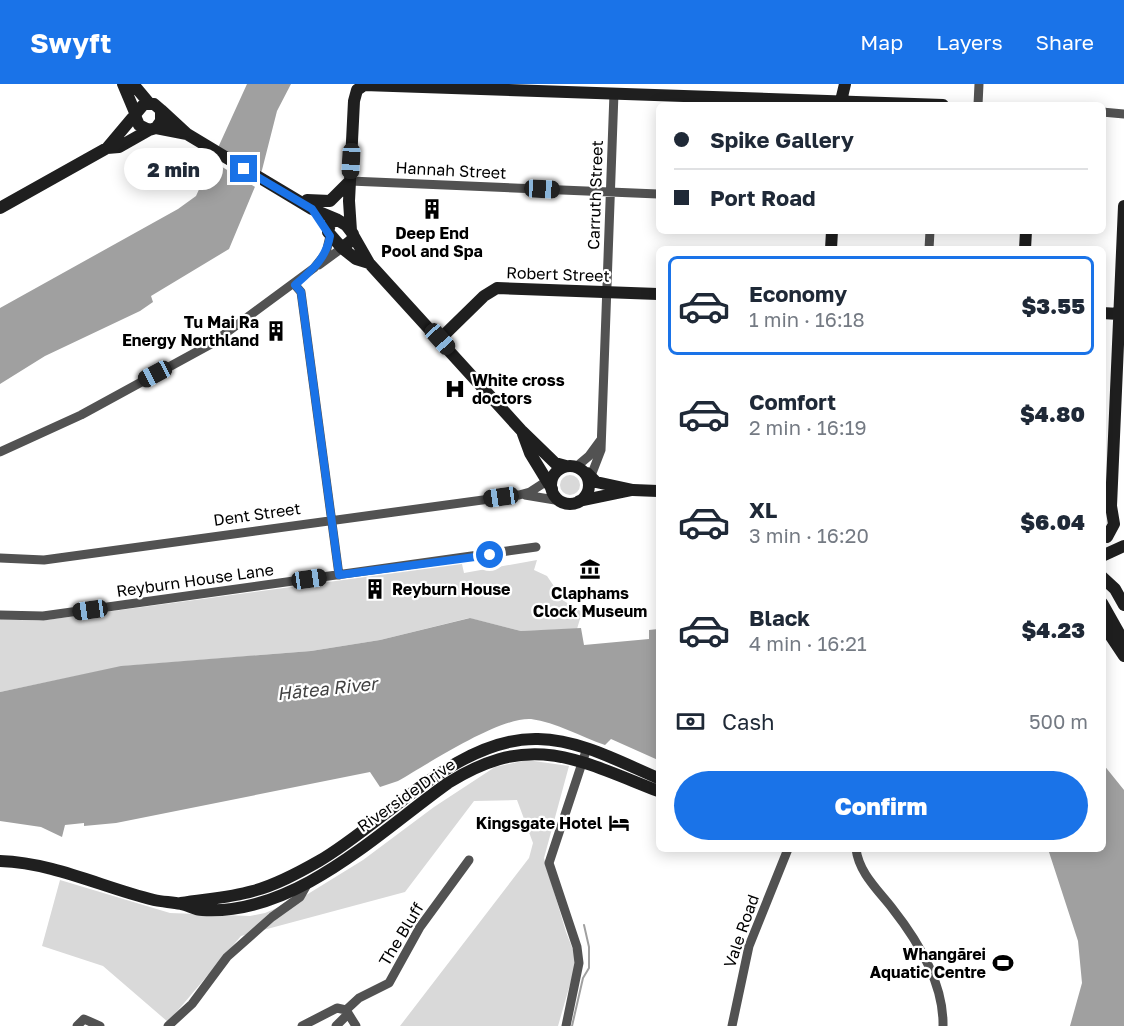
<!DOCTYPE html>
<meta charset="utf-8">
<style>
:root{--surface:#fff;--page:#f6f6f7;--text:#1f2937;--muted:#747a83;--line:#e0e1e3;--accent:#1a73e8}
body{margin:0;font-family:"Golos Text",sans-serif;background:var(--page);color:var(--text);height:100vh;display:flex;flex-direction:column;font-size:22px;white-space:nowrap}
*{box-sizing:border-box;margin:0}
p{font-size:20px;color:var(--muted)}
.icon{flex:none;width:33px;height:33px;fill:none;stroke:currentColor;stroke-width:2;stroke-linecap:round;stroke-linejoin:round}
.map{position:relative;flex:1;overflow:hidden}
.drawer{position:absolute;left:656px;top:162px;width:450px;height:606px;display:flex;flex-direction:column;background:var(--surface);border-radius:9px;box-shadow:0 3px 15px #0003}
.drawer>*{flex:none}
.banner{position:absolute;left:656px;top:18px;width:450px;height:132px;border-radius:9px;box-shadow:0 3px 15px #0003;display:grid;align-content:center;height:132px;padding:0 18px;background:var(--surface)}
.end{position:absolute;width:27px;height:27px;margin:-14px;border:8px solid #1a73e8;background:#fff;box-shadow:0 0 0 3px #fff}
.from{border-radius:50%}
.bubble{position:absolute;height:42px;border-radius:21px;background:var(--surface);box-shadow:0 3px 15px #0003;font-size:20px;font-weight:800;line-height:42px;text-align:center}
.car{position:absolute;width:18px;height:36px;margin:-18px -9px;border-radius:8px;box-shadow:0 0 4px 2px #0007;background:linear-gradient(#222 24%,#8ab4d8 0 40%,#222 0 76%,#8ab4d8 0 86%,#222 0)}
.banner b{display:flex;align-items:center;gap:21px;height:57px;font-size:22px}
.banner b+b{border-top:2px solid var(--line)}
.banner i{width:15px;height:15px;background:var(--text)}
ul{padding:10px 0 0;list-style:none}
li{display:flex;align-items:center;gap:18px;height:99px;margin:0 12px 9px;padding:0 6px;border:3px solid transparent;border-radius:9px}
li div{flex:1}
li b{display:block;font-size:22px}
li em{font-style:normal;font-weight:800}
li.selected{border-color:var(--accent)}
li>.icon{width:54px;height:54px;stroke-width:1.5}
.pay{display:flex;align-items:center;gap:15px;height:66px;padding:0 18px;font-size:22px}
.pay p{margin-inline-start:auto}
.button{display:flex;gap:12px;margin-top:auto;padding:12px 18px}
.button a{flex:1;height:69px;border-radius:36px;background:var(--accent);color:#fff;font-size:24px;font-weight:800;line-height:69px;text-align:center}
header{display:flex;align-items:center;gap:36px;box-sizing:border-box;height:84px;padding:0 30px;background:var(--accent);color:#fff}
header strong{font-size:28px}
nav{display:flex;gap:33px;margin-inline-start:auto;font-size:21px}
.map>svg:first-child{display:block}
.green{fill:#d9d9d9}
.water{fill:#a0a0a0}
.pier{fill:#fff}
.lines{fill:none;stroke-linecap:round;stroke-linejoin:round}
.stream{stroke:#a0a0a0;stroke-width:2}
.street{stroke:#525252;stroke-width:9}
.secondary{stroke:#1f1f1f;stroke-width:12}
.route{stroke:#1a73e8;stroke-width:8}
.labels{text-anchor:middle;stroke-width:4.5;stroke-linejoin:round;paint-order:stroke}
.street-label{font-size:16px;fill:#000;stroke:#fff}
.poi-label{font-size:16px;font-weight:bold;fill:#000;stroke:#fff;text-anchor:end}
.water-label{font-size:18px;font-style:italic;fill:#414141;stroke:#fff}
</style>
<header>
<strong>Swyft</strong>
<nav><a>Map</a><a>Layers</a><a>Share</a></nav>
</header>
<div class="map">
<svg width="1124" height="942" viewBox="0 0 1124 942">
<rect width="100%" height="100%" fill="#fff"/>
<path class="green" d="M560 401a10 10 0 1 1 20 0a10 10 0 1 1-20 0Z
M537,476L534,486L547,492L564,517L582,528L577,545L521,547L469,534L380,556L311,567L125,582L0,608V535L39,537L462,480L464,489Z
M527,676L569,682L544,774L566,848L577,876L558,942H400L529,774L533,759L517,716L474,717L405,808L241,852L168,938L103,882L42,862L60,796L170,829L250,832L265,829L303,813L363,776L434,723L495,683Z"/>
<path class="water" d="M247,0H291L277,27L262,86L229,165L151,212L153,218L140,227L45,272L0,300V224L178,125L196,112Z
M470,534L521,547L581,544L584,561L649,555V546L658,545V676L611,655L605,661C581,653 556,638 531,635C499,633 428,680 398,697L380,703L370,688L116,739L84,742V739L65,741L62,753L41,743L0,737V608L121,582L311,567L380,556Z
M1103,680L1124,706V942H1070L1082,899L1078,857L1048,765H1102Z"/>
<path class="pier" d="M215,61L263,89L257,104L209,75Z"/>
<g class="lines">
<path class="stream" d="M572,942L583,894L589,884V863L584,841"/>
<path class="street" d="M978,21L979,0
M1102,28L1124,30
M350,97L658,110
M929,165L930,147
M319,181L342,164
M295,201L301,208L339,491
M0,368L81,331L211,260L314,184L326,169L330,152
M576,383L589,372L600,357
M589,397L601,366L614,9
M525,411L561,417
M0,474L44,476L519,411L530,408L553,393
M0,531L43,532L536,463
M856,765C859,789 878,806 892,824C918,857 944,899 943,942
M346,926L359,914L389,899L420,843L469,776
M77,942L84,935L100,942
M168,942L192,920L227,873L272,833L300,813L309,797
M302,942L337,924L346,926L356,942
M336,942L347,931
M566,942L579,879L577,863L549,779L587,664
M732,942L749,862L788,765"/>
<path class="secondary" d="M123,0L136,31
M133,0L149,19
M840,21L845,0
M161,26L187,50
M135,32L139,41L149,46L156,44L187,50L312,125L336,135
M107,64L144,20H154L161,26V37L156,44
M307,116L330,117L350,97
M0,124L107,64L119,63L149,46
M336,135L346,141L353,150L352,156L342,164L328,148L330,140Z
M351,147L349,117L354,17L357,6L364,1L943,21
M353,151L369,179L521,346L555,379L566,382
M342,164L356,175L369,179
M831,165L832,147
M1025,165L1026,147
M1102,229L1119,230
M440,255L484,212L497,204L658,210
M523,350L530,369L552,405
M551 401a19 19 0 1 1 38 0a19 19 0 1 1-38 0Z
M587,389L596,398L633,406L658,407
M579,417L632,406
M1107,453L1114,440L1111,422L1124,122
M1102,472L1124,462
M1102,493L1115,505L1124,521
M1102,519L1124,558
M1102,539L1124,572
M0,777C55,779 101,803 154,816C163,818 172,818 181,820C188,821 195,826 202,826C295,832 378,749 448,699C531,647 576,675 658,707
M181,819C205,815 229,814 253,807C276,801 298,789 319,777C385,739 457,653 538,655C581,656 620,678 658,694"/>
</g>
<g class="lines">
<path class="route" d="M244,85L312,125L330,152C326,175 312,186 295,201L301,208L339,491L490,471"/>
</g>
<defs>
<g id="building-bare" transform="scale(1.62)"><path d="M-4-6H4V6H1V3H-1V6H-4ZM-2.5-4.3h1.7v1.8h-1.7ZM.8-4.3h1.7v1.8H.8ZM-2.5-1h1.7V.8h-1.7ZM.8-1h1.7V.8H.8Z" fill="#000" stroke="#fff" stroke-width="2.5" paint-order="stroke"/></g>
<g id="hospital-bare" transform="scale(1.62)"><path d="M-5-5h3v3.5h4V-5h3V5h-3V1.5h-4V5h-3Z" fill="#000" stroke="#fff" stroke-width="2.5" paint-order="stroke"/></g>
<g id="museum-bare" transform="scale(1.62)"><path d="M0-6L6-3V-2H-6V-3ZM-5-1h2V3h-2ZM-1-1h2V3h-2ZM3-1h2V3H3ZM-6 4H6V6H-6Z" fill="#000" stroke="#fff" stroke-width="2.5" paint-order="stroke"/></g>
<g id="hotel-bare" transform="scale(1.62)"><path d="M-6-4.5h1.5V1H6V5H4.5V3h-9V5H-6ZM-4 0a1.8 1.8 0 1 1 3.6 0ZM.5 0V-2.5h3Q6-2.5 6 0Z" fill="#000" stroke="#fff" stroke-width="2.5" paint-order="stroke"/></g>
<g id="stadium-bare" transform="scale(1.62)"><path d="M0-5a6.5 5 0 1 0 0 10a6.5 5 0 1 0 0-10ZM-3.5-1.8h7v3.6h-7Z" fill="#000" stroke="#fff" stroke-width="2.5" paint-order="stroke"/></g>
</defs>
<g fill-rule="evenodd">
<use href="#building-bare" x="432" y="125"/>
<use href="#building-bare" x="276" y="247"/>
<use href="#hospital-bare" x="455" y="305"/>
<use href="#museum-bare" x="590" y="485"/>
<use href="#building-bare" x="375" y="505"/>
<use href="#hotel-bare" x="619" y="739"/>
<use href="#stadium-bare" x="1003" y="879"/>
</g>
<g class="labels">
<g class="street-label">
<text transform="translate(451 86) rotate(3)" y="6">Hannah Street</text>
<text transform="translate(595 111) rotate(-88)" y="6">Carruth Street</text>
<text transform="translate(558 190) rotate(2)" y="6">Robert Street</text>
<text transform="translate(257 430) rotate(-8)" y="6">Dent Street</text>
<text transform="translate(195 496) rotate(-8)" y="6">Reyburn House Lane</text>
<text transform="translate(406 711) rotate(-35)" y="6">Riverside Drive</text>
<text transform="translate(741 847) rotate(-71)" y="6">Vale Road</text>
<text transform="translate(401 850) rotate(-59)" y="6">The Bluff</text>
</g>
<g class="poi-label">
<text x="432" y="155" text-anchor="middle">Deep End<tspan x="432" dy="18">Pool and Spa</tspan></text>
<text x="259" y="244">Tu Mai Ra<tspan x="259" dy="18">Energy Northland</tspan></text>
<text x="472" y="302" text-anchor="start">White cross<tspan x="472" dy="18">doctors</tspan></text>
<text x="392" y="511" text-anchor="start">Reyburn House</text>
<text x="590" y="515" text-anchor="middle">Claphams<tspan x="590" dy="18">Clock Museum</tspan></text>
<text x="602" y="745">Kingsgate Hotel</text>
<text x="986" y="876">Whangārei<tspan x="986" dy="18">Aquatic Centre</tspan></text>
</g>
<g class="water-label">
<text transform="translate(327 605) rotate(-6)" y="6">Hātea River</text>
</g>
</g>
</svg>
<i class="end from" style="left:490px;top:471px"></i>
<i class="end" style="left:244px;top:85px"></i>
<div class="bubble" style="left:124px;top:64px;width:99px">2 min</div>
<i class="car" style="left:351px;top:77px;rotate:183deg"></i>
<i class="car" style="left:542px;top:105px;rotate:93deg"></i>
<i class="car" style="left:440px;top:255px;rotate:138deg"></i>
<i class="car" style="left:155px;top:290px;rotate:242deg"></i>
<i class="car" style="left:501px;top:413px;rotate:262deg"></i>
<i class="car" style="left:309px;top:495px;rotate:82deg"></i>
<i class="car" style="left:90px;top:526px;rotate:262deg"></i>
<div class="banner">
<b><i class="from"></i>Spike Gallery</b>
<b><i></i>Port Road</b>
</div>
<section class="drawer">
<ul>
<li class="selected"><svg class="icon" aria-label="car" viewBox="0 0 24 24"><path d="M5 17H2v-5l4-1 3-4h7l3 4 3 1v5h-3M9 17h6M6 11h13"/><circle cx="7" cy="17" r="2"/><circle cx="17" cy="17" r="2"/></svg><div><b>Economy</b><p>1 min · 16:18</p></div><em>$3.55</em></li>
<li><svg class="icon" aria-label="car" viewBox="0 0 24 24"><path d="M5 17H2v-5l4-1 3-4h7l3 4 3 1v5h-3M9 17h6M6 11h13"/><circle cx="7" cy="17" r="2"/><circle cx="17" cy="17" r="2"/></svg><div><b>Comfort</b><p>2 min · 16:19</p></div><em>$4.80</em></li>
<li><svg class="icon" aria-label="car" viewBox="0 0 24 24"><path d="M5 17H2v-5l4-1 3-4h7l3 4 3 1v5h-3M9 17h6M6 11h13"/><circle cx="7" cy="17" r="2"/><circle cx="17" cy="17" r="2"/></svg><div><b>XL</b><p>3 min · 16:20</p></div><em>$6.04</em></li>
<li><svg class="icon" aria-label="car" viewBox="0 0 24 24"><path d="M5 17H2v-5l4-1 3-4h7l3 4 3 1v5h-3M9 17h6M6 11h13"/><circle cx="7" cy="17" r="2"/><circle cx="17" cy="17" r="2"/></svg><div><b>Black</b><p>4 min · 16:21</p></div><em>$4.23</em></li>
</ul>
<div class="pay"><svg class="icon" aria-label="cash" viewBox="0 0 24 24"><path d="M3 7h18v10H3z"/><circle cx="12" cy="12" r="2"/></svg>Cash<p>500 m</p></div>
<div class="button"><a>Confirm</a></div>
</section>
</div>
